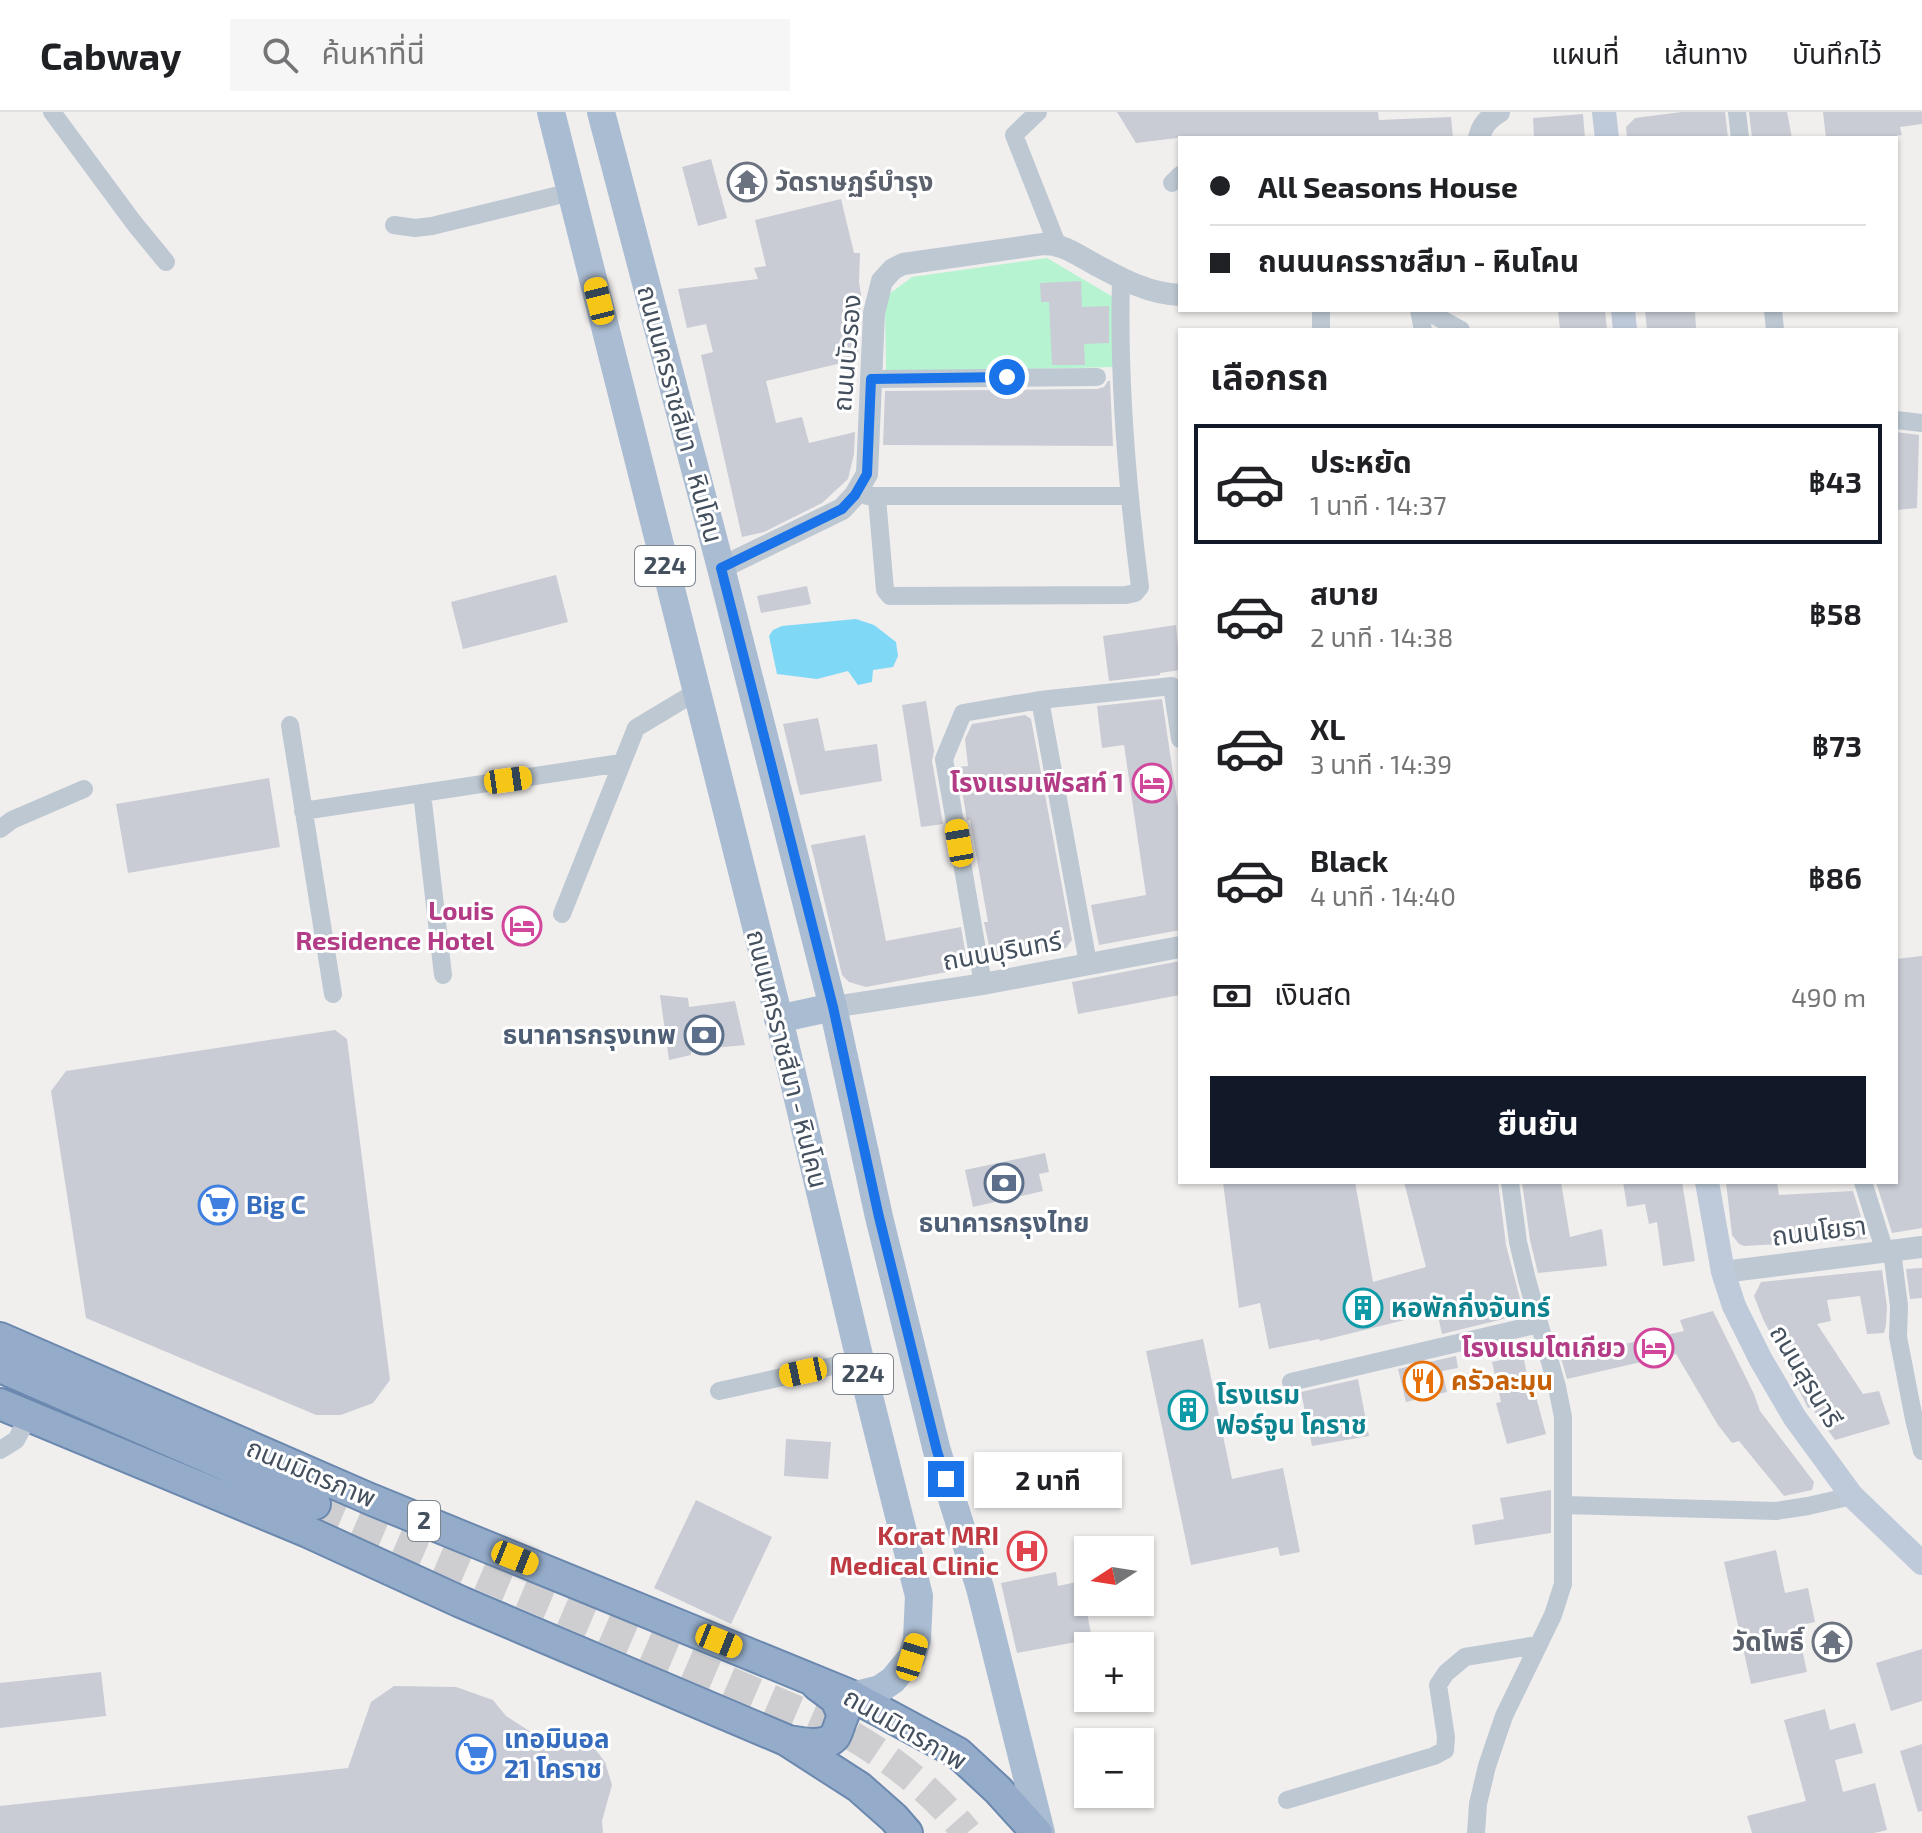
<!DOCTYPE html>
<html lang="th">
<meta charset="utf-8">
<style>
:root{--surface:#fff;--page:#f6f6f6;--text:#202124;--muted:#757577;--line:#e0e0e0;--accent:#111827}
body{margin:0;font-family:"Exo 2","Noto Sans Thai",sans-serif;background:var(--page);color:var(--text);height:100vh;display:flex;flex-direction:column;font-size:30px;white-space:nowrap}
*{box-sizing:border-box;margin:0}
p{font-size:26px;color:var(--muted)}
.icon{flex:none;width:44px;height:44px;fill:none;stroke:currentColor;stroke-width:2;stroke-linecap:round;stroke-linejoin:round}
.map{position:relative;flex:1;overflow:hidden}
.panel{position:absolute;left:1178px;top:216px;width:720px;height:856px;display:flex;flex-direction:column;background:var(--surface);border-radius:0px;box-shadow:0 2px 6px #0004}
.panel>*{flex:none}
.guide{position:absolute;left:1178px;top:24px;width:720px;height:176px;border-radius:0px;box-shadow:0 2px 6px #0004;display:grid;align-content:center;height:176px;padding:0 32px;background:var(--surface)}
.needle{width:52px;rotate:258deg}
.buttons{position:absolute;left:1074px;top:1424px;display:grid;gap:16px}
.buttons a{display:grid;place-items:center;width:80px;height:80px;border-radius:0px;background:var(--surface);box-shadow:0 2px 6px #0004;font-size:40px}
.end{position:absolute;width:36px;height:36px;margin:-18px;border:10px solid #1a73e8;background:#fff;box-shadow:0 0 0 4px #fff}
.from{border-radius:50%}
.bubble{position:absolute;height:56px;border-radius:0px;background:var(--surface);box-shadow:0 2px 6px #0004;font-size:26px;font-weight:700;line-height:56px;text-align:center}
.car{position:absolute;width:24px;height:48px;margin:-24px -12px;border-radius:10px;box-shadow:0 0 6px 2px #0007;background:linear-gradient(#f5c518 24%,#345 0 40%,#f5c518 0 76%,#345 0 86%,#f5c518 0)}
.guide b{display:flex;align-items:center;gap:28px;height:76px;font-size:30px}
.guide b+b{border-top:2px solid var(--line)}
.guide i{width:20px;height:20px;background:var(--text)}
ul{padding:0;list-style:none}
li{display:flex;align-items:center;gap:24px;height:120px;margin:0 16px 12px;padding:0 16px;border:4px solid transparent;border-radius:0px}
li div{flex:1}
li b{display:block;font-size:30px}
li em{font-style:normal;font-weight:700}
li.active{border-color:var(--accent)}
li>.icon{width:72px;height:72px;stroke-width:1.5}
h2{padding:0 32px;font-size:36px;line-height:96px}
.pay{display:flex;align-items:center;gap:20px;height:88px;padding:0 32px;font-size:30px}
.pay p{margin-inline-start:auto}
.action{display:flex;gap:16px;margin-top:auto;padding:16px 32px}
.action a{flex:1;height:92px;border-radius:0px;background:var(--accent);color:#fff;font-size:32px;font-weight:700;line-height:92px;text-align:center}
header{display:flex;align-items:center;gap:48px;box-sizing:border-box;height:112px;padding:0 40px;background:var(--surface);border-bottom:2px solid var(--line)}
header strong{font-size:38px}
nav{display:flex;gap:44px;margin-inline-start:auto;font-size:28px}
.search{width:560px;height:72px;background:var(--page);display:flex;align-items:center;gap:20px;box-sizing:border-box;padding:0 28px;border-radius:0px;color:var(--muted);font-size:30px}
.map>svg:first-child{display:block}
.green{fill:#b6f4d1}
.water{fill:#7ed8f6}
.building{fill:#c9ccd4}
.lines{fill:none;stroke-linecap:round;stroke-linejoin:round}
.trunk-tunnel{stroke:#ceced1;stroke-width:30;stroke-dasharray:30 15;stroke-linecap:butt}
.trunk-casing{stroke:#6b88af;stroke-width:34}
.minor{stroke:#bdc8d2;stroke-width:18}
.tertiary{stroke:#bdc8d2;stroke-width:22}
.secondary{stroke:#becada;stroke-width:24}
.primary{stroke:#aabcd1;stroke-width:28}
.trunk{stroke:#94acca;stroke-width:30}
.route{stroke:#1a73e8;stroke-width:10}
.labels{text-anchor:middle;stroke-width:6;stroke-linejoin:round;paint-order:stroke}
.shield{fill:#fff;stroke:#7c848e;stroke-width:2}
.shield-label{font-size:24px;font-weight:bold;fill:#44505e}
.worship-label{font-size:26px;font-weight:bold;fill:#5b616d;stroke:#fff;text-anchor:start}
.street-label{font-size:26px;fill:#44505e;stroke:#fff}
.hotel-label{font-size:26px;font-weight:bold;fill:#b23c85;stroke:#fff;text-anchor:end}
.service-label{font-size:26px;font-weight:bold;fill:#4e5e75;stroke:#fff;text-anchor:end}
.shop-label{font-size:26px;font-weight:bold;fill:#366cbe;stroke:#fff;text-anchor:start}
.culture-label{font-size:26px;font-weight:bold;fill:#0d838f;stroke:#fff;text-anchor:start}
.food-label{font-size:26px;font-weight:bold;fill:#c56008;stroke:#fff;text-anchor:start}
.health-label{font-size:26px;font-weight:bold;fill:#be3a42;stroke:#fff;text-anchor:end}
</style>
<header>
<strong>Cabway</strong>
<div class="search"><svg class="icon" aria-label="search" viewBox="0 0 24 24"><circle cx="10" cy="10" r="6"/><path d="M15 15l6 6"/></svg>ค้นหาที่นี่</div>
<nav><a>แผนที่</a><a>เส้นทาง</a><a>บันทึกไว้</a></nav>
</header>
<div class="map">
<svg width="1922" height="1721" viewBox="0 0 1922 1721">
<rect width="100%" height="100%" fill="#f1eeee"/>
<path class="green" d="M1047,146L1113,185L1115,255L886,260L885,191L888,183L912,165Z"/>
<path class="water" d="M856,507L874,513L896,530L898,544L893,555L873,558L872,570L858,573L848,559L817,567L777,562L769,524L773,518L782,514Z"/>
<path class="building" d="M1117,0H1378L1379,8L1451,5L1453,26H1177L1136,31Z
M1682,0H1725L1728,26H1627L1626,15L1635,6Z
M1749,0H1787L1792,26H1752Z
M1823,0H1922V12L1900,15L1902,23L1883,26H1826Z
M1583,2L1585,26H1534L1533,6Z
M711,47L727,106L698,114L682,55Z
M841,87L854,141H860L859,170L861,183L858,247L766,269L776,311L802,305L809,331L855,320L854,342L848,367L822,391L764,420L742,425L701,243L713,240L706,212L687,216L678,177L758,167L754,156L766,154L755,108Z
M1081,169L1082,195L1109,194V231L1084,232L1085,253H1052L1049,190H1041L1040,171Z
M1558,198H1605L1607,218H1560Z
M1645,198H1695L1696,217L1647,218Z
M1108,269H1110L1113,334L883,333L885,279L1097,277L1104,275Z
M1896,320L1919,323L1917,396L1896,398Z
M556,463L568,510L463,537L451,490Z
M807,474L811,492L761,501L757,484Z
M1176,513L1180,558L1160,561V563L1109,569L1103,524Z
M1162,587L1180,708V818L1099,833L1091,793L1146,783L1124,633L1102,636L1097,594Z
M926,589L934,639L932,649L943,712L921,715L902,593Z
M1025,603L1031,607L1072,828L1066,836L1002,846L996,843L989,834L984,810H988L970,708H967L958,655L968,654L965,627L972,612Z
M818,606L825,639L877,632L882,669L800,683L783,612Z
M269,666L280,735L128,761L116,692Z
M865,723L886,829L961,815L968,856L866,875L849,870L842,863L811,733Z
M1922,844V1116L1892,1121L1876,1070H1896V847Z
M1180,849V883L1078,902L1072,870Z
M660,883L688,886L689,895L735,889L745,933L691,938V943L669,948Z
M335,918L347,927L390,1268L373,1291L341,1303H316L86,1206L51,979L66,959Z
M1045,1041L1049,1060L1039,1062L1043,1079L973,1095L965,1058Z
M1223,1070H1355L1373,1170L1426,1155L1404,1070H1498L1506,1133L1524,1202L1442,1222L1437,1200L1320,1229L1319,1227L1269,1237L1260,1191L1239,1196Z
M1522,1070H1561L1570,1125L1602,1117L1607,1154L1538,1161L1530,1128Z
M1623,1070H1682L1695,1149L1663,1154L1657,1110L1649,1112L1645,1092L1627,1095Z
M1726,1070H1777L1779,1083L1853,1079L1867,1124V1127L1744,1134L1739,1132L1732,1123Z
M1922,1156V1186L1910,1187L1906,1157Z
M1882,1158L1887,1195L1886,1213L1884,1221L1867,1222L1860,1184L1827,1188L1831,1209L1817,1212L1863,1282L1879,1279L1890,1312L1835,1328L1811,1295L1808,1296L1763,1207L1754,1184L1761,1170Z
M1713,1199L1754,1282L1760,1299L1814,1370L1812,1378L1784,1384L1739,1329L1732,1331L1718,1313L1676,1242L1567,1267L1561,1246L1684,1219L1680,1208Z
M1203,1227L1232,1367L1283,1356L1300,1440L1280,1444L1278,1435L1191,1453L1146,1239Z
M1523,1243L1531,1282L1535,1281L1546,1322L1507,1332L1496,1291L1501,1290L1492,1250Z
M1456,1244L1458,1256L1442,1259L1447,1280L1406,1290L1398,1257Z
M1358,1267L1369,1324L1312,1334L1301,1280Z
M786,1327L831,1330L828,1367L784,1364Z
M1551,1378V1421L1475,1433L1472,1413L1504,1407L1500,1386Z
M696,1388L772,1425L731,1512L654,1476Z
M1776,1438L1785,1481L1808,1476L1815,1510L1797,1514L1807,1560L1751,1572L1724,1450Z
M1056,1460L1058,1474L1081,1469L1092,1527L1017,1541L1001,1471Z
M1922,1537V1589L1891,1599L1876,1551Z
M101,1560L106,1604L0,1616V1571Z
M394,1574L456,1575L493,1588L506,1604L534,1622L569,1621L592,1633L605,1650L612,1673L602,1709L603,1721H0V1694L348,1656L371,1590Z
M1825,1597L1830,1618L1855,1611L1863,1641L1835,1648L1843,1680L1875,1671L1887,1718L1874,1721H1752L1747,1704L1806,1689L1784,1608Z
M1922,1632V1699L1918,1700L1900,1639Z"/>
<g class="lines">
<path class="trunk-tunnel" d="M315,1392L840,1617C889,1644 931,1677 967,1721"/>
<g class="trunk-casing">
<path id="trunk" d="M0,1226L370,1387L852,1584L958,1641L998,1678L1037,1721
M0,1255L315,1392
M0,1292L308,1420L461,1490L786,1628L859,1675L894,1706L907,1721
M789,1629C802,1631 824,1637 835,1624C838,1619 840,1610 843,1604L836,1587L817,1573"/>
</g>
<path class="minor" d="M52,0L134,111L166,150
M1038,0L1014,23L1057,132
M1737,0L1740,26
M1172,71L1180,63
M394,113L415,116L432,114L571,80
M1419,198L1423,218
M1428,198L1432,202L1461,218
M1773,198L1775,218
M1321,218V198
M871,267L1097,265
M1896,308L1922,311
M867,384H1128
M877,386L885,478L890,484L1126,483L1135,481L1140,475C1127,373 1118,270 1121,167
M1040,588L1088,851
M1175,594L1180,627
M290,613L333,882
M422,681L443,863
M303,699L621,651
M0,717L12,708L84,677
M562,802L636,616L696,580
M983,872L944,647L963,601L1040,588L1172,574L1175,594L1180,593
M1863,1070L1885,1140
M1892,1139L1899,1194L1898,1225L1914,1307L1922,1339
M1291,1270L1539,1212
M719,1279L860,1248
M0,1338L16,1328L29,1304
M1564,1393L1776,1399L1808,1394L1852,1384
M1287,1688L1434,1644L1445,1638L1446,1625L1438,1573L1446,1561L1465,1545L1537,1533
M1476,1721L1478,1692L1487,1654L1504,1604L1553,1503L1563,1472V1305L1557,1275L1527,1168L1518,1130L1510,1070"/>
<path class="tertiary" d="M1479,26C1482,13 1488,7 1499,0
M721,456L842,397L855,383L867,362L874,201L882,169L893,157L903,152L1043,132C1064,132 1077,143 1096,153C1122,167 1149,182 1180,183
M833,895L983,872L1180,835
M1723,1160L1922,1135"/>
<path class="secondary" d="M1604,0L1607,26
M1623,198L1625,218
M1707,1070L1723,1160L1734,1194L1761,1248L1795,1306L1852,1384L1922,1451"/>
<path class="primary" d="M551,0L775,890L860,1248L919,1484L917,1527L912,1545L893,1568L880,1577L852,1584
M601,0L721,456L833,895L879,1105L937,1339L980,1476L1041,1721
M778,907L833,895"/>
<use href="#trunk" class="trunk"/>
</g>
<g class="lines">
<path class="route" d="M946,1367L937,1339L879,1105L833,895L721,456L842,397L855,383L867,362L871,267L1007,265"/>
</g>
<defs>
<g id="temple-ring" transform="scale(2)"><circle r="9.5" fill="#fff" stroke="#6b7280" stroke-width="1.5"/><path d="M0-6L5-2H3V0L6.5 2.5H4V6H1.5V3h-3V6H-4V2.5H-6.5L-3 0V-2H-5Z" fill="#6b7280"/></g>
<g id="hotel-ring" transform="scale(2)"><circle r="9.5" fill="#fff" stroke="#d1479c" stroke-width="1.5"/><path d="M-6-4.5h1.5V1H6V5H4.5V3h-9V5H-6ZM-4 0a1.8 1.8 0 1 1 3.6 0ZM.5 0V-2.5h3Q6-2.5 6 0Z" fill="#d1479c"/></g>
<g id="bank-ring" transform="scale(2)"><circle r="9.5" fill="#fff" stroke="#5c6f8a" stroke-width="1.5"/><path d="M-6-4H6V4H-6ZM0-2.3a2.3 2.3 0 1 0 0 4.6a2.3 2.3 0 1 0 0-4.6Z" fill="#5c6f8a"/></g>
<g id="supermarket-ring" transform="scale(2)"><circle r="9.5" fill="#fff" stroke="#3f7fe0" stroke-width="1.5"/><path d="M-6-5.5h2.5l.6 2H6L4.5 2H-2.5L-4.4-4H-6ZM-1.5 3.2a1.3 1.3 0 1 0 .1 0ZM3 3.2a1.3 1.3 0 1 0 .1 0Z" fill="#3f7fe0"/></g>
<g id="building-ring" transform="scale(2)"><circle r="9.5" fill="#fff" stroke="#0f9aa8" stroke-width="1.5"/><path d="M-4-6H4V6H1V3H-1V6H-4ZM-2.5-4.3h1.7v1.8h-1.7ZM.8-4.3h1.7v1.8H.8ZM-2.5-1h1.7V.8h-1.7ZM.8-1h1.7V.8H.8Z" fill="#0f9aa8"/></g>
<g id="restaurant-ring" transform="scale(2)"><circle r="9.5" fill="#fff" stroke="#e8710a" stroke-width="1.5"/><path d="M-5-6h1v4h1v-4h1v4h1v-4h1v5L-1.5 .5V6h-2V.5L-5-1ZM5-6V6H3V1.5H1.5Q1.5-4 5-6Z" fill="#e8710a"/></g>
<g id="hospital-ring" transform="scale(2)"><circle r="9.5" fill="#fff" stroke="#e0444e" stroke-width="1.5"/><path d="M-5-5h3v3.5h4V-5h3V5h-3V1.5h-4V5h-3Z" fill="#e0444e"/></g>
</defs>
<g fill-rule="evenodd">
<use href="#temple-ring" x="747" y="70"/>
<use href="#hotel-ring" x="1152" y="671"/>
<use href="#hotel-ring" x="522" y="814"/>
<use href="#bank-ring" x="704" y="923"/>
<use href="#bank-ring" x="1004" y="1071"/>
<use href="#supermarket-ring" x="218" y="1093"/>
<use href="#building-ring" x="1363" y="1196"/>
<use href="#hotel-ring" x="1654" y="1236"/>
<use href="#restaurant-ring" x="1423" y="1269"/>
<use href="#building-ring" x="1188" y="1298"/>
<use href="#hospital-ring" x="1027" y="1439"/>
<use href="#temple-ring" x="1832" y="1530"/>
<use href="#supermarket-ring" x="476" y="1642"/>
</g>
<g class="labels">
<g class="shield">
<rect x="635" y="434" width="60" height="40" rx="6"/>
<rect x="833" y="1242" width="60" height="40" rx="6"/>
<rect x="408" y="1389" width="32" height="40" rx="6"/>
</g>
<g class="shield-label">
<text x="665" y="462">224</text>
<text x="863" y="1270">224</text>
<text x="424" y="1417">2</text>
</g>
<g class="worship-label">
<text x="775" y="79">วัดราษฏร์บำรุง</text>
<text x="1804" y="1539" text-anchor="end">วัดโพธิ์</text>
</g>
<g class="street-label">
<text transform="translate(847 241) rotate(-85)" y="9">ถนนบัวรอง</text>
<text transform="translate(680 302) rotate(75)" y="9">ถนนนครราชสีมา - หินโคน</text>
<text transform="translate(1002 839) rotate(-10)" y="9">ถนนบุรินทร์</text>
<text transform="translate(787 947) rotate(76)" y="9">ถนนนครราชสีมา - หินโคน</text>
<text transform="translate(1819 1119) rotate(-7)" y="9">ถนนโยธา</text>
<text transform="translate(1806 1264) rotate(59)" y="9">ถนนสุรนารี</text>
<text transform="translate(311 1361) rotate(23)" y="9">ถนนมิตรภาพ</text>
<text transform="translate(905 1617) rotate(30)" y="9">ถนนมิตรภาพ</text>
</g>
<g class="hotel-label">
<text x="1124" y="680">โรงแรมเฟิรสท์ 1</text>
<text x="494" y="808">Louis<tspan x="494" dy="30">Residence Hotel</tspan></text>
<text x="1626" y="1245">โรงแรมโตเกียว</text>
</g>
<g class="service-label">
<text x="676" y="932">ธนาคารกรุงเทพ</text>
<text x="1004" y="1120" text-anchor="middle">ธนาคารกรุงไทย</text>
</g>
<g class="shop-label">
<text x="246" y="1102">Big C</text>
<text x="504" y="1636">เทอมินอล<tspan x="504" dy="30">21 โคราช</tspan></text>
</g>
<g class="culture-label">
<text x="1391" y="1205">หอพักกิ่งจันทร์</text>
<text x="1216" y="1292">โรงแรม<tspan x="1216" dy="30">ฟอร์จูน โคราช</tspan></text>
</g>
<g class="food-label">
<text x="1451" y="1278">ครัวละมุน</text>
</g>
<g class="health-label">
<text x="999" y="1433">Korat MRI<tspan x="999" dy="30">Medical Clinic</tspan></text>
</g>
</g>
</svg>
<div class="buttons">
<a><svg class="needle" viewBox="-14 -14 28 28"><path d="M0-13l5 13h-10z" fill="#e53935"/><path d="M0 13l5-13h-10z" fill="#757577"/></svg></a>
<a>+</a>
<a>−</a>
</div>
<i class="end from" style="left:1007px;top:265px"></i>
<i class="end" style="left:946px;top:1367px"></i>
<div class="bubble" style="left:974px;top:1340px;width:148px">2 นาที</div>
<i class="car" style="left:599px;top:189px;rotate:346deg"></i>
<i class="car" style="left:508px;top:668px;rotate:82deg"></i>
<i class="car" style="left:959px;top:731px;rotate:350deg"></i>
<i class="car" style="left:803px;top:1260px;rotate:258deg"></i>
<i class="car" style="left:515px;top:1446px;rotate:112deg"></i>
<i class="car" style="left:719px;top:1529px;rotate:112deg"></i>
<i class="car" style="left:912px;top:1545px;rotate:17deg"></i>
<div class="guide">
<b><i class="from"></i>All Seasons House</b>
<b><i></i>ถนนนครราชสีมา - หินโคน</b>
</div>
<section class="panel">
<h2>เลือกรถ</h2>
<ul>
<li class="active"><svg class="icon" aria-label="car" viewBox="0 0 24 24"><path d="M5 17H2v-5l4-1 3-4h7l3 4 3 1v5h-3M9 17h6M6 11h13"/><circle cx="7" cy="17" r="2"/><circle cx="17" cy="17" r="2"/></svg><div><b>ประหยัด</b><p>1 นาที · 14:37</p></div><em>฿43</em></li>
<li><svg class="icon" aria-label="car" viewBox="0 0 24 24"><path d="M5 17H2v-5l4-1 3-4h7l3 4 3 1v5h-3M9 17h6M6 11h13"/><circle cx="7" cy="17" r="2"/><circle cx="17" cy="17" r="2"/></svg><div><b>สบาย</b><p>2 นาที · 14:38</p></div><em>฿58</em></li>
<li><svg class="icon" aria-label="car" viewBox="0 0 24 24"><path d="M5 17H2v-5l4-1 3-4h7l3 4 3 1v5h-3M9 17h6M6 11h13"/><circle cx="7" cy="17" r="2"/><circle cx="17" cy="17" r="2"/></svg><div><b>XL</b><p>3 นาที · 14:39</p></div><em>฿73</em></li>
<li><svg class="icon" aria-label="car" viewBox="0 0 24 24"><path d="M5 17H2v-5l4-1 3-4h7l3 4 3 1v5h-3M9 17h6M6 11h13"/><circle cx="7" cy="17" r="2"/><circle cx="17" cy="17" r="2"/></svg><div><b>Black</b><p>4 นาที · 14:40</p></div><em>฿86</em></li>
</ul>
<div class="pay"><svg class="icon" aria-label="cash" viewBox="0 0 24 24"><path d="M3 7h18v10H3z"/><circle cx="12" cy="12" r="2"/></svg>เงินสด<p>490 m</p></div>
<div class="action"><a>ยืนยัน</a></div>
</section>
</div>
